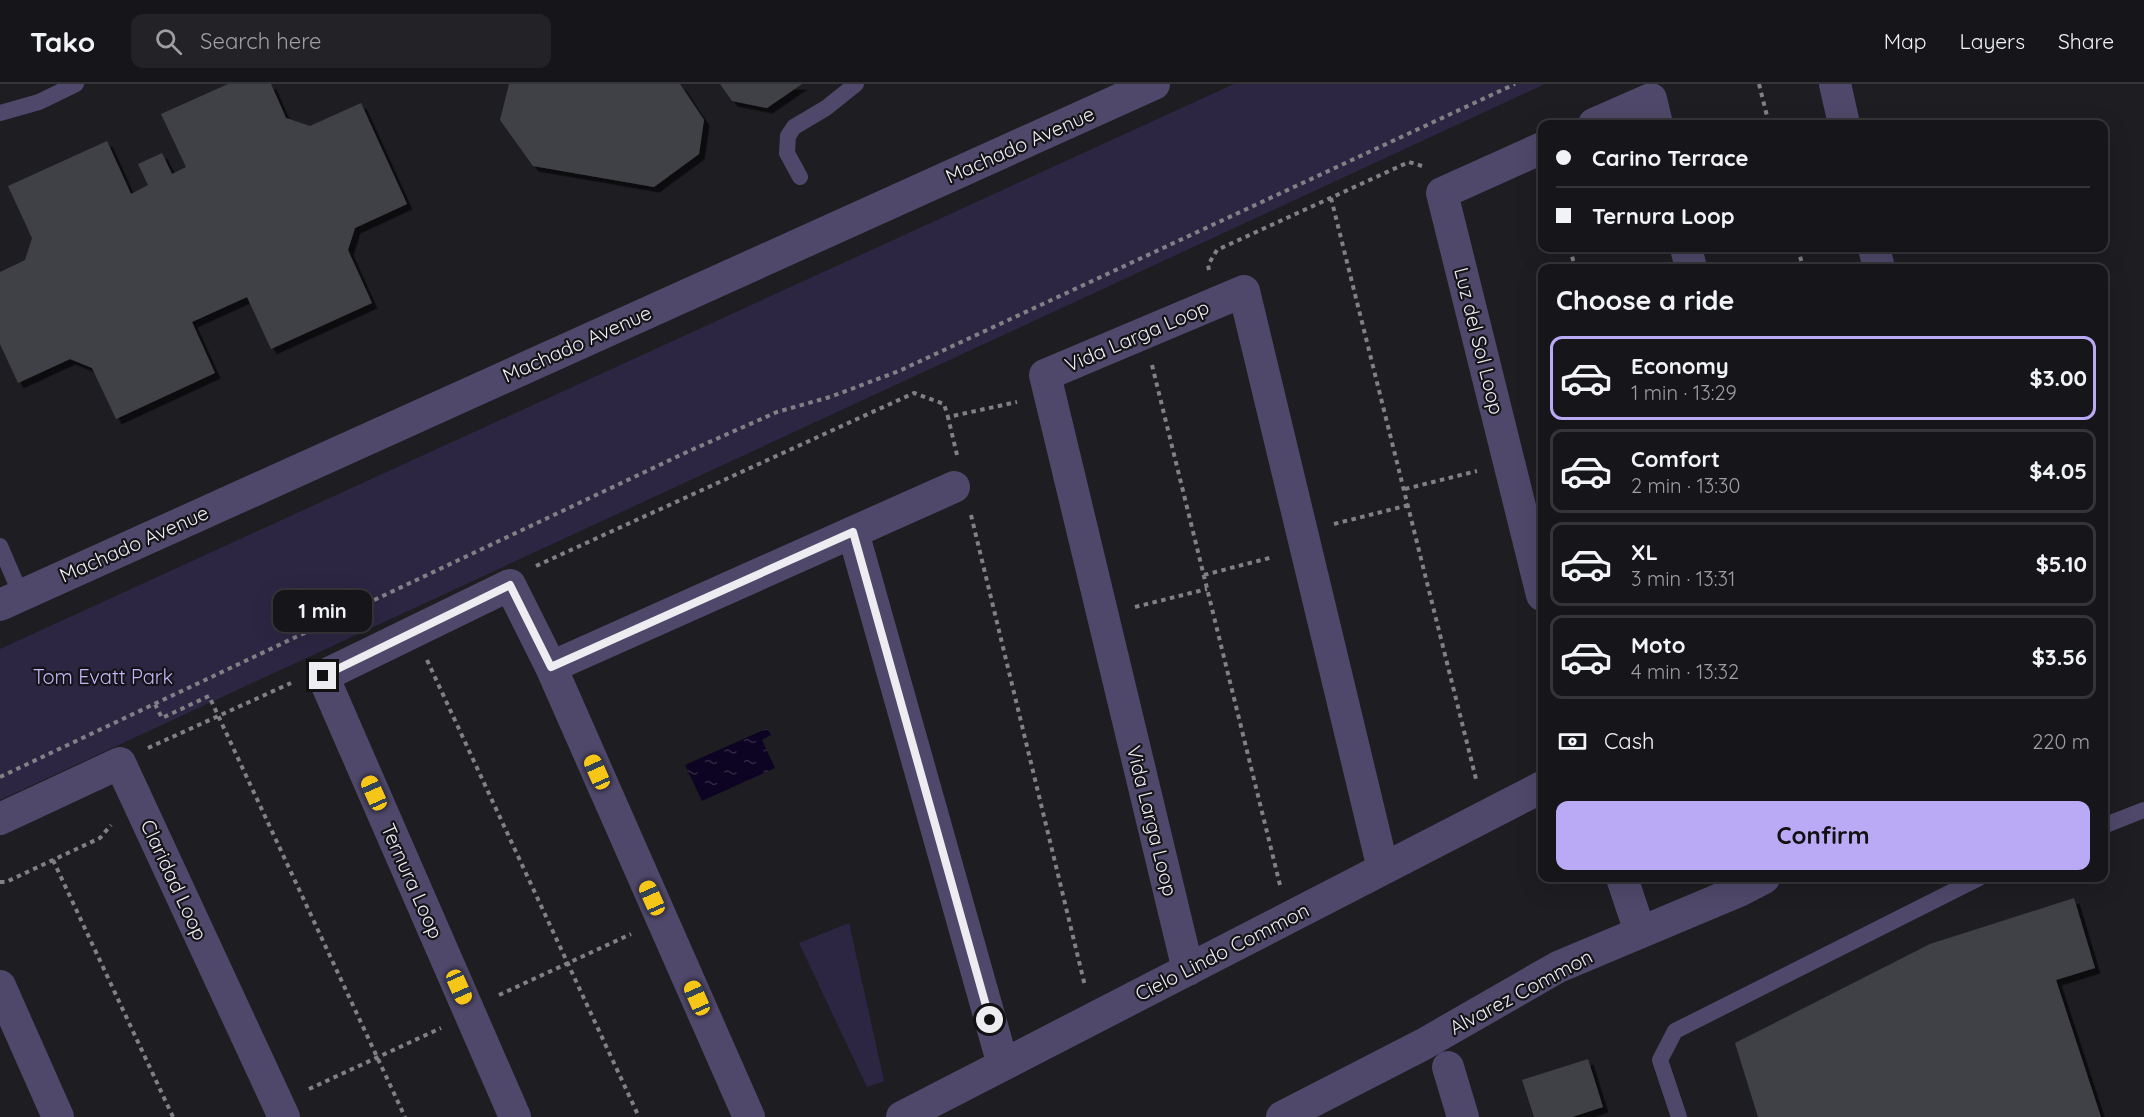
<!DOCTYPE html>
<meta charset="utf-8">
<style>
:root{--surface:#16161a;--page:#232327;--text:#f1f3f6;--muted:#9e9fa2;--line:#353539;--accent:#baaaf6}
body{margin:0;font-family:Quicksand,sans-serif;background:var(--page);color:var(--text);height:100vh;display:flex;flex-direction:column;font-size:22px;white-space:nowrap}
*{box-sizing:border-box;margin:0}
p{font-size:20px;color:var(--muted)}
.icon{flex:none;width:33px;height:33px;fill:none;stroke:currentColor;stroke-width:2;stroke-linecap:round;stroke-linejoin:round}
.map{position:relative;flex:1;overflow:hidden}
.side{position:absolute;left:1538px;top:180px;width:570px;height:618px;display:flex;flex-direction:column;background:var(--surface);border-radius:12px;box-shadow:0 6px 24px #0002,0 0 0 2px var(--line)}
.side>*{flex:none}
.banner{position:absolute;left:1538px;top:36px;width:570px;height:132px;border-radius:12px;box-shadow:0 6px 24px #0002,0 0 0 2px var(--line);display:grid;align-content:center;height:132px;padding:0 18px;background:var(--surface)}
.end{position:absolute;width:27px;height:27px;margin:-14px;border:8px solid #edecf0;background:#111;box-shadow:0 0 0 3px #111}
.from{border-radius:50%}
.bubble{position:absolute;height:42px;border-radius:12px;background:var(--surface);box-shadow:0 6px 24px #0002,0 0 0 2px var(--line);font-size:20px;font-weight:700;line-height:42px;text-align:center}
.car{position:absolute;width:18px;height:36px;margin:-18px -9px;border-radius:8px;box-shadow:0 0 4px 2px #0007;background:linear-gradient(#f5c518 24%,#345 0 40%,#f5c518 0 76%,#345 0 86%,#f5c518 0)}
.banner b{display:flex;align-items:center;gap:21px;height:57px;font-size:22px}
.banner b+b{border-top:2px solid var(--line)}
.banner i{width:15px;height:15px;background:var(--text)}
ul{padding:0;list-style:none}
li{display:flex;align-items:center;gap:18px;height:84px;margin:0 12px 9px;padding:0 6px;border:3px solid var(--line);border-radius:12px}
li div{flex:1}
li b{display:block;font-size:22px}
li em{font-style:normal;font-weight:700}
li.active{border-color:var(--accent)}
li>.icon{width:54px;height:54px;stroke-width:1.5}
h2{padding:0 18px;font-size:27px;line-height:72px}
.pay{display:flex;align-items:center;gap:15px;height:66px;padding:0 18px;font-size:22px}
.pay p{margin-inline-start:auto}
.primary-button{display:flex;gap:12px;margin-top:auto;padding:12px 18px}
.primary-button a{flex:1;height:69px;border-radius:12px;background:var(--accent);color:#111;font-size:24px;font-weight:700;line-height:69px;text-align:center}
header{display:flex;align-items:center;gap:36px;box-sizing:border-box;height:84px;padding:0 30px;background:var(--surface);border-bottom:2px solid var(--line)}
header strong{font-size:28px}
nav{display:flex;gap:33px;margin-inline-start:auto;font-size:21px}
.search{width:420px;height:54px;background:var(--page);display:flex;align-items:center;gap:15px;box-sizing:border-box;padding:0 21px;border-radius:12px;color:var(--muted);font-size:22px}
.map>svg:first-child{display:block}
.green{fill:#2d2643}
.water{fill:url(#water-ripples)}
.building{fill:#414046;filter:url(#shadow)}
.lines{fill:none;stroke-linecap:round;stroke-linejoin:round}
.path{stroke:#818084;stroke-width:4;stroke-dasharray:4.5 4.5;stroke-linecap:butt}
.lane{stroke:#4f486a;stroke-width:16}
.street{stroke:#4f486a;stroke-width:32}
.route{stroke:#edecf0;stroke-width:8}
.labels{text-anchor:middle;stroke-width:4.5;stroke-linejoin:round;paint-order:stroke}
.street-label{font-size:20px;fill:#edecf0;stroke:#151419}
.park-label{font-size:20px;fill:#c5b7fa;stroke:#151419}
</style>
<header>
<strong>Tako</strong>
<div class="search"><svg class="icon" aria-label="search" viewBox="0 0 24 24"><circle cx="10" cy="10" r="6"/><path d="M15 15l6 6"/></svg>Search here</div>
<nav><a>Map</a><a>Layers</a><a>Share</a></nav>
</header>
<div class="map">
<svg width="2144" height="1033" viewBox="0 0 2144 1033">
<defs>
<pattern id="water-ripples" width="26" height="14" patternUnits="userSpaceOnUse" patternTransform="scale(1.5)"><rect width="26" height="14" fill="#0d0322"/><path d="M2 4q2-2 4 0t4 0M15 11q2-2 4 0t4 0" fill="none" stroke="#312842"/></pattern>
<filter id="shadow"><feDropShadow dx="5.5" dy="5.5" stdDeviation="0" flood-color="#0009"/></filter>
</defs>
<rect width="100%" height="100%" fill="#1e1d22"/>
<path class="green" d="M1234,0H1545L0,716V565Z
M849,839L884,997L867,1003L799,859Z"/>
<path class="water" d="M768,644L771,651L762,656L775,684L702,717L685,681Z"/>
<path class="building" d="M228,0H271L286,34L310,42L361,19L407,120L355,144L348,166L372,219L271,265L247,213L192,238L215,289L116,335L92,284L70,275L18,299L0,260V188L25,176L32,154L8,102L107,57L131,110L148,101L138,80L162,69L172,90L186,83L161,30Z
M509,0H680L704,36L699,70L654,103L533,82L500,36Z
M720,0H802L767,24L732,17Z
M2074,814L2095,884L2056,896L2101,1033H1758L1735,959L1930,860Z
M1588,975L1603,1023L1572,1033H1534L1522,996Z"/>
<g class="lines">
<path class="path" d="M1759,0L1769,40
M1331,114L1477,699
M1570,164L1575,184
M1798,164L1803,184
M1209,186L1208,181L1217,166L1409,78L1422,82
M1152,281L1280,801
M957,371L948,333L1017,318
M1405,405L1477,387
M971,431L1085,902
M1334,440L1409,421
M536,482L914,309L944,320L948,333
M1204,491L1273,473
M1135,523L1207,505
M427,576L639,1033
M155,620L162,634L209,612L405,1033
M148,664L291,599
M0,693L687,368L777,328L830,313L899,287L1515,0
M53,776L173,1033
M0,798H6L100,754L111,741
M499,911L631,850
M309,1005L441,944"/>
<path class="lane" d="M0,29L39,18L76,0
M800,93L787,69L788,52L794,43L826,24L856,0
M0,462L21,511
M2103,742L2144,726
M1679,1033L1660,976L1675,947L1979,794"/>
<path class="street" d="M1835,0L1844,40
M1594,40L1651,15L1657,40
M1542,64L1442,109L1542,511
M1686,164L1691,184
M1874,164L1879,184
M853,448L1003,981
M0,521L1154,0
M551,583L954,403
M0,735L120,679L284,1033
M1622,794L1640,848
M1188,886L1045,291L1244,207L1383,785
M0,902L58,1033
M1448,983L1463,1033
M515,1033L323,592L510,501L551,583L749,1033
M902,1033L1542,703
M1282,1033L1424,960L1558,883L1739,807L1764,794"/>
</g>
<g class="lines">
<path class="route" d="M323,592L510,501L551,583L853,448L990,936"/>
</g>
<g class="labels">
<g class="street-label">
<text transform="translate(1020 61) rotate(-24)" y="7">Machado Avenue</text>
<text transform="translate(1137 252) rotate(-23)" y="7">Vida Larga Loop</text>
<text transform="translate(1479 257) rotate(76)" y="7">Luz del Sol Loop</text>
<text transform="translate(577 260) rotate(-24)" y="7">Machado Avenue</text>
<text transform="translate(134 460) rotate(-24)" y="7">Machado Avenue</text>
<text transform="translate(1152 737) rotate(76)" y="7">Vida Larga Loop</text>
<text transform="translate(174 796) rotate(65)" y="7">Claridad Loop</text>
<text transform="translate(412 797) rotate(66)" y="7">Ternura Loop</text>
<text transform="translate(1222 868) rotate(-27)" y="7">Cielo Lindo Common</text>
<text transform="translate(1521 908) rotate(-28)" y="7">Alvarez Common</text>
</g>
<g class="park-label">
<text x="103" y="600">Tom Evatt Park</text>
</g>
</g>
</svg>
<i class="end from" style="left:990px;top:936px"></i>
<i class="end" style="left:323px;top:592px"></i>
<div class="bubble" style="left:273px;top:506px;width:99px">1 min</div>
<i class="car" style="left:597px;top:688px;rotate:336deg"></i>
<i class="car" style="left:374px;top:709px;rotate:336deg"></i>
<i class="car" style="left:652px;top:814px;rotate:336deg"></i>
<i class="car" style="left:459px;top:903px;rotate:156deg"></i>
<i class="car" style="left:697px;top:914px;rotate:336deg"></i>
<div class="banner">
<b><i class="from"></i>Carino Terrace</b>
<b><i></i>Ternura Loop</b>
</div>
<section class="side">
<h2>Choose a ride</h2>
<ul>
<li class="active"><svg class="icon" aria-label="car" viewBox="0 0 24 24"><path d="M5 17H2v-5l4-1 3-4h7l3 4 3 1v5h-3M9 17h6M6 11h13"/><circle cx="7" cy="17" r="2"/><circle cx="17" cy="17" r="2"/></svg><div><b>Economy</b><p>1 min · 13:29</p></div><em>$3.00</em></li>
<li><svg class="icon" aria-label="car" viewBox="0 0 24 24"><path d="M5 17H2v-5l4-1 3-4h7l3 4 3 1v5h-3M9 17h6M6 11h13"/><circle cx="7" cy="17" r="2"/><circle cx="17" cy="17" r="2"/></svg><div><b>Comfort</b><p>2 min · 13:30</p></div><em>$4.05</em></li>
<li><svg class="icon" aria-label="car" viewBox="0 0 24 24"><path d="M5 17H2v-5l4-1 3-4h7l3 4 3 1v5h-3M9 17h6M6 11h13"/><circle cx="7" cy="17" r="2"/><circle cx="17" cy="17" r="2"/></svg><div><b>XL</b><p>3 min · 13:31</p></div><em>$5.10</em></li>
<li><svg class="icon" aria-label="car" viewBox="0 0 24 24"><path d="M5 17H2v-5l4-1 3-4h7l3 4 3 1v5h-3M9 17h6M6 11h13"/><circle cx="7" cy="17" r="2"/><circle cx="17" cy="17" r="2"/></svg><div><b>Moto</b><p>4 min · 13:32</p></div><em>$3.56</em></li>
</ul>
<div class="pay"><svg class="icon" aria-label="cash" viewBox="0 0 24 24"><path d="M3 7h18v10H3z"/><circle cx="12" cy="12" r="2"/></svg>Cash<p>220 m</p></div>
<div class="primary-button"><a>Confirm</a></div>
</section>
</div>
